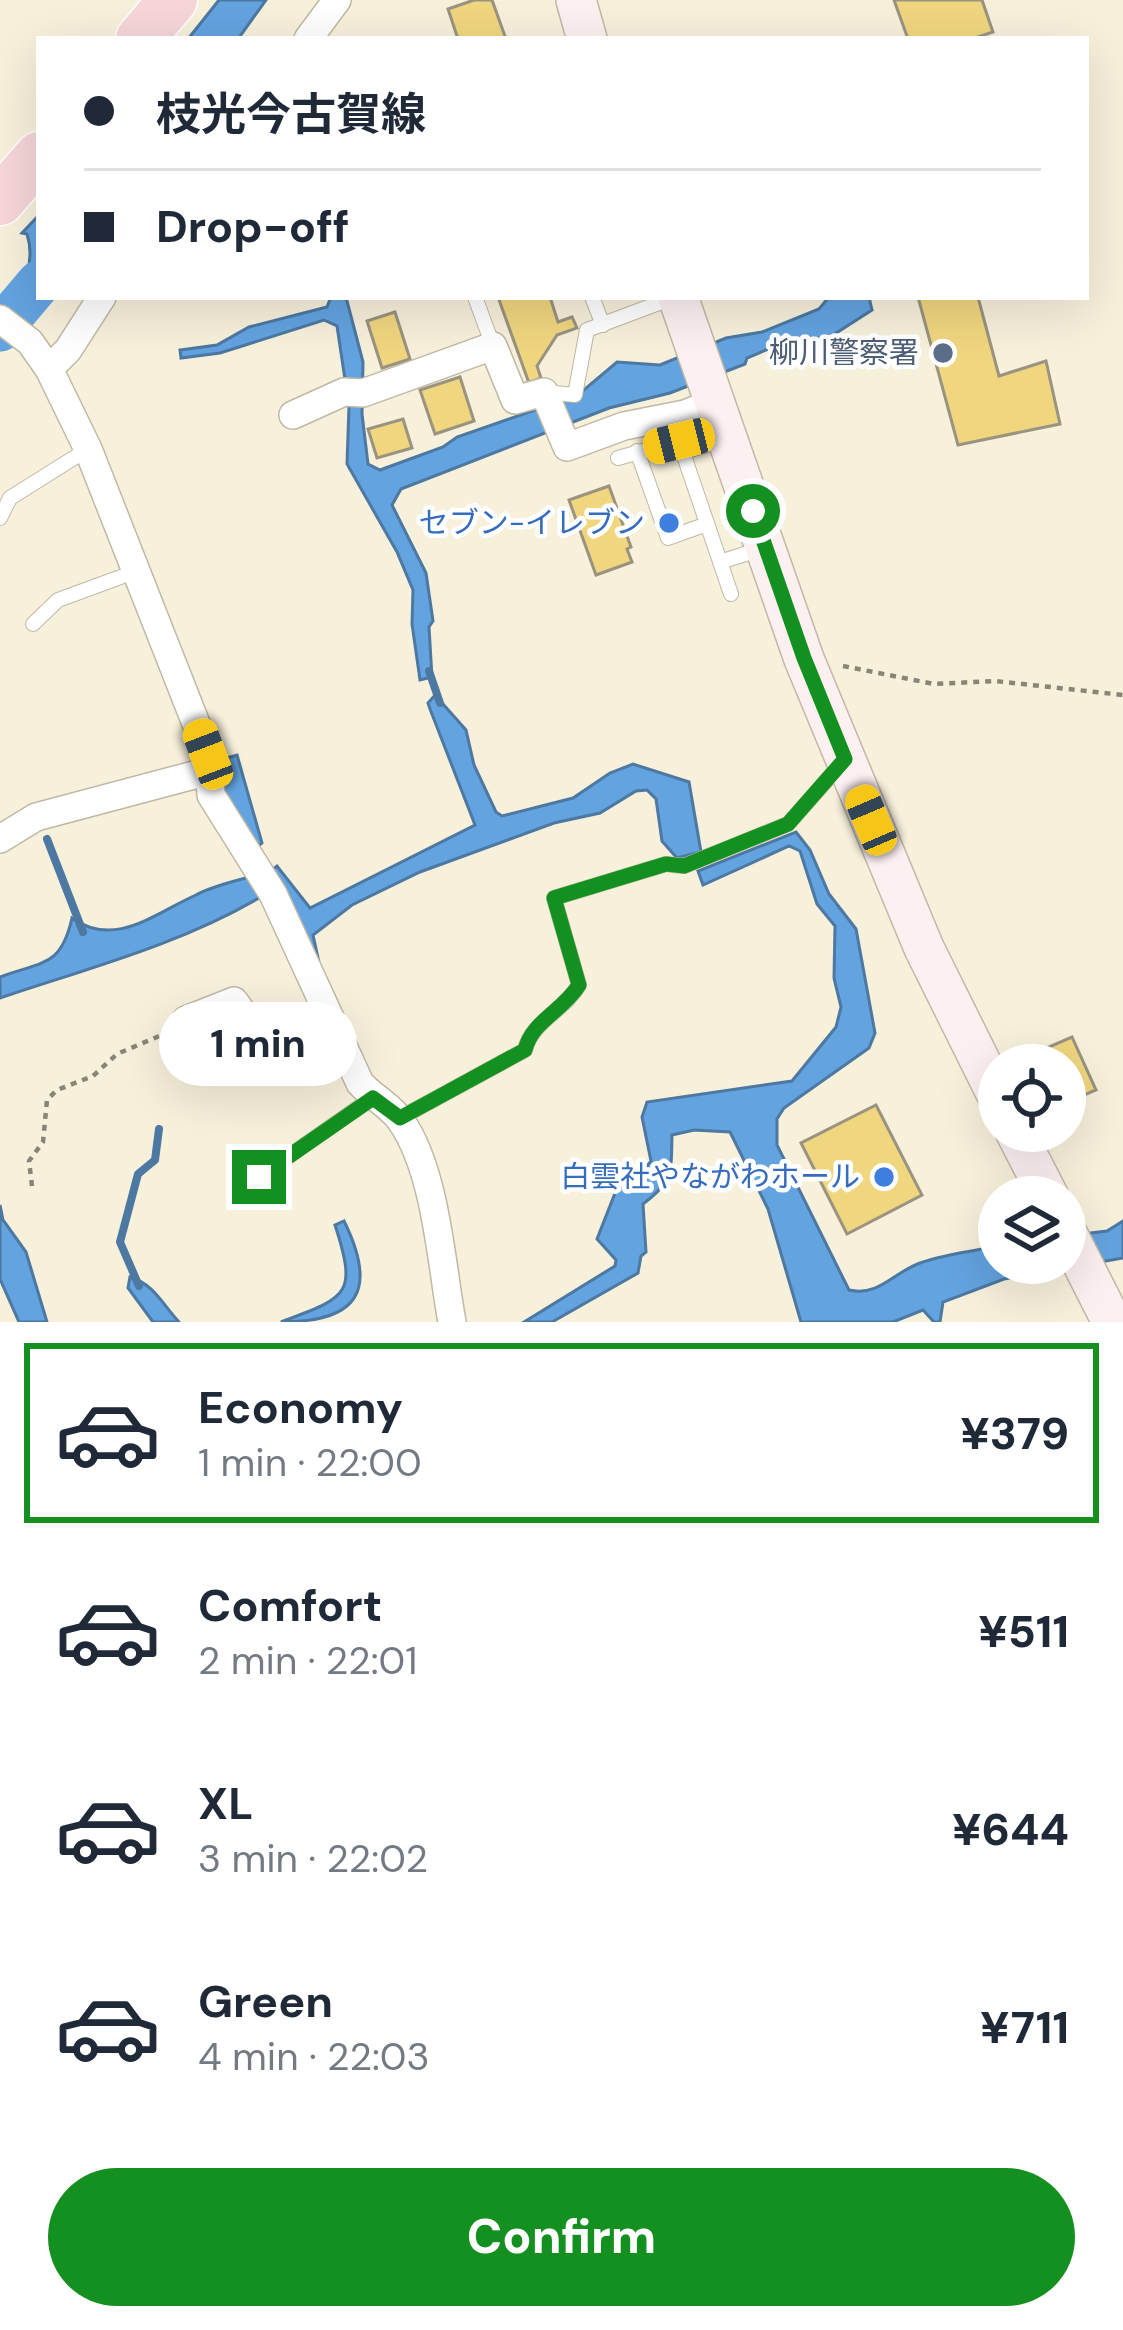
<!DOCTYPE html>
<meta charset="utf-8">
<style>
:root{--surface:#fff;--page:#f2f2f3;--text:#1f2937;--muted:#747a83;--line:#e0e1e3;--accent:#13901f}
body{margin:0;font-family:"DM Sans","Noto Sans JP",sans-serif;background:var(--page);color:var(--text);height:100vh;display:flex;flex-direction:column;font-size:45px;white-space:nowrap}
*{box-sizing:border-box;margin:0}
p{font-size:39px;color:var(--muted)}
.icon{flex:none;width:66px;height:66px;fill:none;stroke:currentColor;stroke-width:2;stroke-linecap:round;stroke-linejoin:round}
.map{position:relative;height:1322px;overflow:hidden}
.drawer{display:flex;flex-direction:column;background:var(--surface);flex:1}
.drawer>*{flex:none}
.hud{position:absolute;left:36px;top:36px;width:1053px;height:264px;border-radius:0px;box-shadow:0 12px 48px #0002;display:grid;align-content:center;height:264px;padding:0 48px;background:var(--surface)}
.buttons{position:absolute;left:978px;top:1044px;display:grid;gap:24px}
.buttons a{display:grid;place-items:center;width:108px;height:108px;border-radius:50%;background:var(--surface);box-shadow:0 12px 48px #0002;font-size:60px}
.end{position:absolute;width:54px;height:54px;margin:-27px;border:15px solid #13901f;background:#fff;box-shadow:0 0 0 6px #fff}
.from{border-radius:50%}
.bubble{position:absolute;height:84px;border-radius:42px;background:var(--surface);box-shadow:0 12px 48px #0002;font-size:39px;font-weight:800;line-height:84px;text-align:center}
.car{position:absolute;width:36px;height:72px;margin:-36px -18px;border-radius:15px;box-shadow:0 0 9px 3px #0007;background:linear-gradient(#f5c518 24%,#345 0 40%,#f5c518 0 76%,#345 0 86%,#f5c518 0)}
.hud b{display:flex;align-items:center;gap:42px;height:114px;font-size:45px}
.hud b+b{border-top:3px solid var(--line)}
.hud i{width:30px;height:30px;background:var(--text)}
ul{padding:21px 0 0;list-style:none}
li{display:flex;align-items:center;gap:36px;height:180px;margin:0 24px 18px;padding:0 24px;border:6px solid transparent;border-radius:0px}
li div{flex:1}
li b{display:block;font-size:45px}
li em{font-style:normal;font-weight:800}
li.current{border-color:var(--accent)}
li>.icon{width:108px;height:108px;stroke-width:1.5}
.action{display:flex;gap:24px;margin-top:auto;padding:24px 48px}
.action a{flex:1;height:138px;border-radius:72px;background:var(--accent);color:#fff;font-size:48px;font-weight:800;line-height:138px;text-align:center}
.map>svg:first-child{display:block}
.water{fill:#63a3e0;stroke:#4c78a1;stroke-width:3}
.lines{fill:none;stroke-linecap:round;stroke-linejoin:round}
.stream{stroke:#4c78a1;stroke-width:8}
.river{stroke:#63a3e0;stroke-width:45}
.building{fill:#f0d67f;stroke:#999380;stroke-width:3}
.service-casing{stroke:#bfb9a5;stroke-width:16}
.minor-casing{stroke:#bfb9a5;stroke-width:30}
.secondary-casing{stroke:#bfb9a5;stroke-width:42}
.trunk-casing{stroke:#fff;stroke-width:51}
.path{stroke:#898576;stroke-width:4.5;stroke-dasharray:6 6;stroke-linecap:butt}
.service{stroke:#fff;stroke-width:14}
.minor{stroke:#fff;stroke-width:27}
.secondary{stroke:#fcf0f1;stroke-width:39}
.trunk{stroke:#f6d6d8;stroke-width:48}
.route{stroke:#13901f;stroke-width:15}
.service-dot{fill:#5c6f8a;stroke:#fff;stroke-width:4.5}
.shop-dot{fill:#3f7fe0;stroke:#fff;stroke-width:4.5}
.labels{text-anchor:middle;stroke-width:9;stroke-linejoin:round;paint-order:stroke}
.service-label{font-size:30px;fill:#4e5e75;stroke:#fff;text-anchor:end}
.shop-label{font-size:30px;fill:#366cbe;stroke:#fff;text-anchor:end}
</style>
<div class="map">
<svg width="1123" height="1322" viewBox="0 0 1123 1322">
<rect width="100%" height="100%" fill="#f7f0db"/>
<path class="water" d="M219,0H266L238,39H188Z
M39,215L40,297L32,308L17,295C28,277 34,256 27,234L22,233Z
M331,297H346L363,362L362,414L368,464L380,470L443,447L457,437L578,395L617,362L660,365L726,338L762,332L819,309L829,297H869L872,310L833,335L773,347L747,358L745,364L670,393L609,408L401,489L392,505L426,573L433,621L429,627L432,677L420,680L412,624L413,590L397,552L347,464L349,406L337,326L324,320L220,353L181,358L180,350L217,345L249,327L327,307Z
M435,695L466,730L474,765L496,812L502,816L573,798L610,773L633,764L689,782L701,852L677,858L662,841L656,799L647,790L636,791L600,813L554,823L420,872L352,905L313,935L322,976L269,872L277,866L310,908L475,825L430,709L428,703Z
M237,755L262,843L252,851C239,827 210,787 223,759Z
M796,832L810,850L829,894L856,929L875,1033L869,1048L784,1108L777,1119V1145L849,1290C879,1297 894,1272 920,1263C945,1254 973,1251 999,1246V1263H1065V1236L1107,1231L1123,1221V1258L1004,1279L943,1302L940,1322H934L923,1310L893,1322H801L768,1209L730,1132L694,1130L672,1135C671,1172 674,1181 643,1204L646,1252L641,1256L638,1273L552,1322H524L615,1266L616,1260L597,1239L621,1178L644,1170L651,1161L642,1117L647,1102L792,1081L836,1027L841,1007L834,978L835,926L817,904L800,851L789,846L703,885L698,871Z
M250,877L264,895C182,944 89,968 0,998V977C43,961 61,967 72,918C115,949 155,913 196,895C213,886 231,882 250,877Z
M0,1205L3,1220L26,1252L47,1322H19L0,1279Z
M344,1221C378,1290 359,1322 281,1322C347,1297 358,1296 335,1225Z
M130,1277C154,1284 163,1305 179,1322H153L128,1288Z"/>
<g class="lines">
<path class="stream" d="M429,671L440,703
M47,839L83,932
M139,1286L120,1242L138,1174L155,1160L159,1129"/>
<path class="river" d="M0,329L39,283"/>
</g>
<path class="building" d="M474,0H492L506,39H458L448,9Z
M894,0H982L993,32L972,39H908Z
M498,297H550L558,322L572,317L577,328L557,335L537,366L541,378L529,383Z
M918,297H978L999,376L1046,361L1060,424L958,445Z
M395,312L410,359L382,368L367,321Z
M460,377L474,421L435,434L420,390Z
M403,419L412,448L377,458L368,429Z
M609,486L631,547L627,549L632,562L596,575L569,500Z
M1072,1037L1096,1090L1065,1103V1065H1040L1035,1053Z
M876,1105L922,1195L847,1234L801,1143Z"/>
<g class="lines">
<g class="service-casing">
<path id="service" d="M475,297L493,346
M592,297L603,325
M544,392L575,395L587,330L675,297
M637,451L668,538L707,524
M683,452L723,440
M618,458L679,441L731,594
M0,518L10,498L88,449
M720,562L761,549
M33,624L58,600L137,571
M400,1118L525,1050C532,1021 564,1011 579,985L554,898L666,864L684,866L788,824L842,763
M259,1177L372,1098"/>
</g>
<g class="minor-casing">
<path id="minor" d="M308,39L337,0
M0,319L30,342L49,369L88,449L208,754L211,795L273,894L360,1083C372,1097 391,1106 401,1121C436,1171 441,1262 452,1322
M49,369L68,350L102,297
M293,415L344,392L363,393L493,346L515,400L544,392L567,447L624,426L685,414L715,402
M0,839L36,817L209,771
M186,1024V1020L234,1001L260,1037L324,1012"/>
</g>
<g class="secondary-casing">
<path id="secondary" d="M576,0L587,39
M678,297L804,659L924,948L999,1099
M1015,1131L1049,1197
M1065,1229L1112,1322"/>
</g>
<g class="trunk-casing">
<path id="trunk" d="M140,39L173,0
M0,201L39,156"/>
</g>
<path class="path" d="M843,666L934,684L995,681L1123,695
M32,1186L29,1161L43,1142L47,1100L57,1090L93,1076L117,1054L164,1034"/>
<use href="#service" class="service"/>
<use href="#minor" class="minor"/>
<use href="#secondary" class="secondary"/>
<use href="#trunk" class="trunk"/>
</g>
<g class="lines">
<path class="route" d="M259,1177L373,1098L400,1118L525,1050C532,1021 563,1011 579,985L554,898L666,864L684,866L788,824L845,759L804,658L753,511"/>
</g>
<circle class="service-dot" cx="943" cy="353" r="12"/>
<g class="shop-dot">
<circle cx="669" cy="523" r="12"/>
<circle cx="884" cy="1177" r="12"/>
</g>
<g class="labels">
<g class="service-label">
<text x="919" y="363">柳川警察署</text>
</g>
<g class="shop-label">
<text x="645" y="533">セブン-イレブン</text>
<text x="860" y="1187">白雲社やながわホール</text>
</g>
</g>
</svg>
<div class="buttons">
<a><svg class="icon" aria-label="locate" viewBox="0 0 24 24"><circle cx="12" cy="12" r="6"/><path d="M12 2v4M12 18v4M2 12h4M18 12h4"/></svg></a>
<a><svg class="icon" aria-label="layers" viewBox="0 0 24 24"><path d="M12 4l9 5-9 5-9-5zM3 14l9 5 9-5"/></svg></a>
</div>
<i class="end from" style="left:753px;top:511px"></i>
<i class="end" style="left:259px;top:1177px"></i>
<div class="bubble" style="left:159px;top:1002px;width:198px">1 min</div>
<i class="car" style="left:679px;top:441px;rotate:256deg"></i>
<i class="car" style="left:208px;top:754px;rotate:339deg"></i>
<i class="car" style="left:871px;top:820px;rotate:337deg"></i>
<div class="hud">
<b><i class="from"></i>枝光今古賀線</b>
<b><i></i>Drop-off</b>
</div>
</div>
<section class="drawer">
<ul>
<li class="current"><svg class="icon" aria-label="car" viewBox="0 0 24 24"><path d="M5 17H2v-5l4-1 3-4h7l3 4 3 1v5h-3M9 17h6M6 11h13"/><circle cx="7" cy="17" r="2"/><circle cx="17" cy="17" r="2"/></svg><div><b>Economy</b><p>1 min · 22:00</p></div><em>¥379</em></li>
<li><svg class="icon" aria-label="car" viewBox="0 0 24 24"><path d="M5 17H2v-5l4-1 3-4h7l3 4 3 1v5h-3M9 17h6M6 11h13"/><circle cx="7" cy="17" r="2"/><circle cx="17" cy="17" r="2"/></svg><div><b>Comfort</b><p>2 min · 22:01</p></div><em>¥511</em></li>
<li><svg class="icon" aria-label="car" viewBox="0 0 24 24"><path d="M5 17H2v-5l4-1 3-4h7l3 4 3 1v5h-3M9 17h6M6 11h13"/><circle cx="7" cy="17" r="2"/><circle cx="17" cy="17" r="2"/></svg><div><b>XL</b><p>3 min · 22:02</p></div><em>¥644</em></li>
<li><svg class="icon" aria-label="car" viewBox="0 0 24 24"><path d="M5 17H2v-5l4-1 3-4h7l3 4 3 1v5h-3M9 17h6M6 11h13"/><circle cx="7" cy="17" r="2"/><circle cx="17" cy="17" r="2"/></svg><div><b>Green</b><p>4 min · 22:03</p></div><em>¥711</em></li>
</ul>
<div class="action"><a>Confirm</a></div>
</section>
